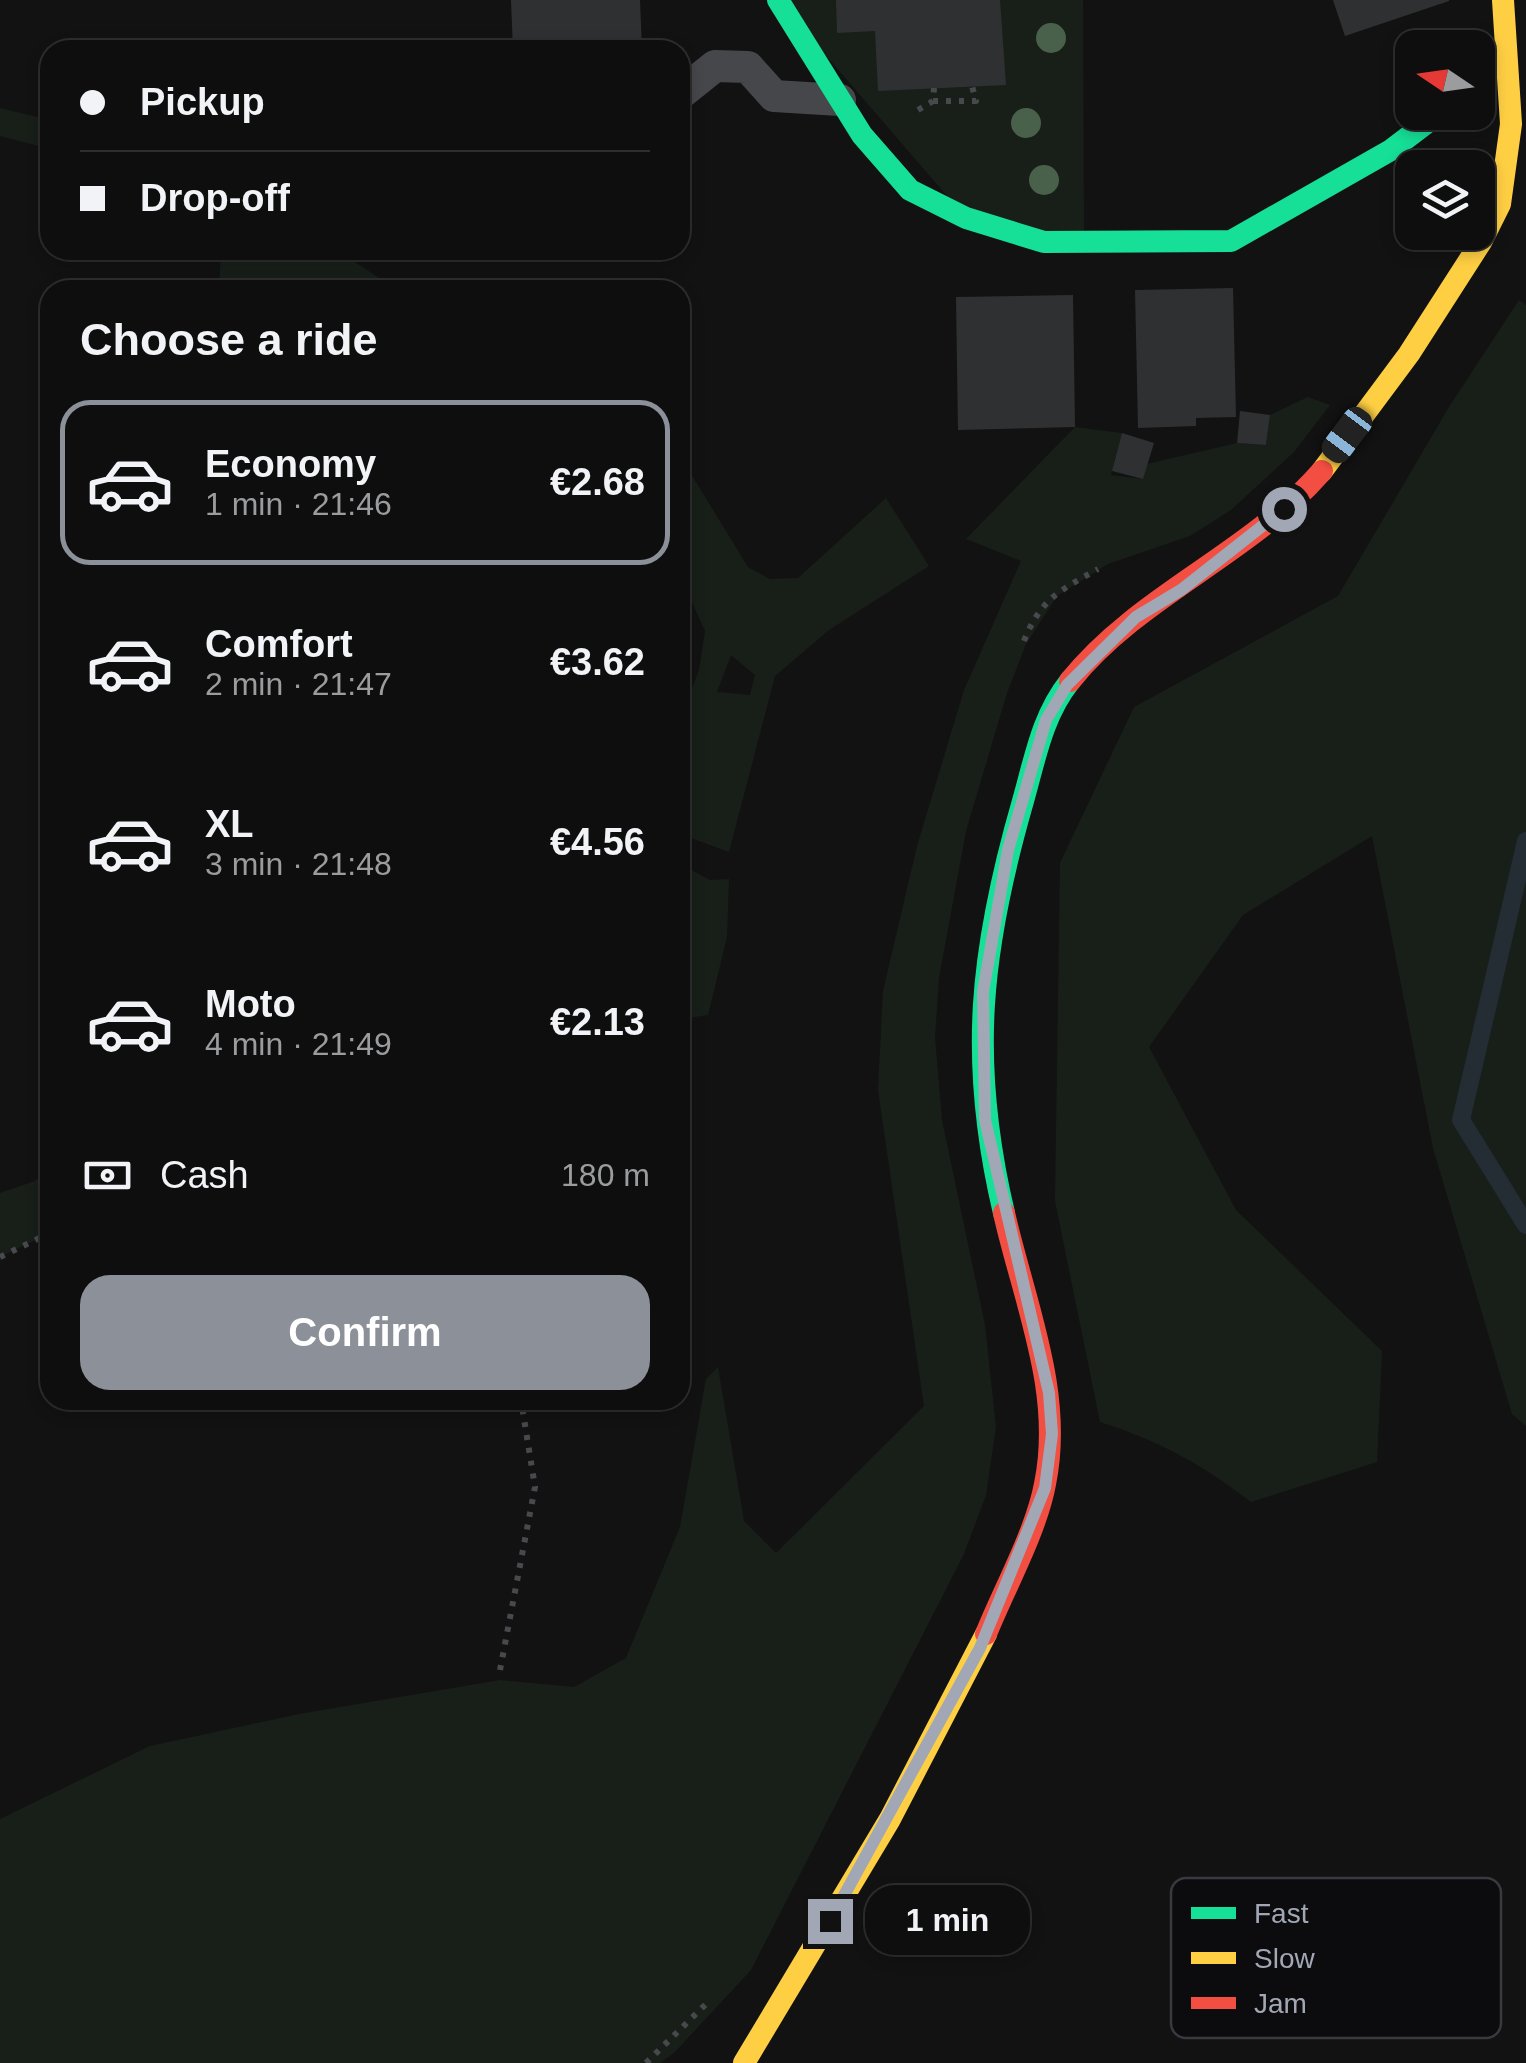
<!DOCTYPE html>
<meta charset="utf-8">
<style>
:root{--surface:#0e0e0e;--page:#171717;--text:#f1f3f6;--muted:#9b9c9e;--line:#2e2e2e;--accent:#8c9099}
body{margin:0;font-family:Helvetica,sans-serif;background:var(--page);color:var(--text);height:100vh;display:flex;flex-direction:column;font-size:38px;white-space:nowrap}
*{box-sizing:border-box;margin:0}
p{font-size:32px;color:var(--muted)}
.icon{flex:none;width:55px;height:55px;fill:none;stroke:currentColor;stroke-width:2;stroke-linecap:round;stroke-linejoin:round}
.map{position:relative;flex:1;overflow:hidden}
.side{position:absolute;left:40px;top:280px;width:650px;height:1130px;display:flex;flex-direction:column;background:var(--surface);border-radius:30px;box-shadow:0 5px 15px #0003,0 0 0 2px var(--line)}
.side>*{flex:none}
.hud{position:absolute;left:40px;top:40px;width:650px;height:220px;border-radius:30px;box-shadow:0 5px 15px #0003,0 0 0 2px var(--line);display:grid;align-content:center;height:220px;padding:0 40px;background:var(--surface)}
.needle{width:65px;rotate:283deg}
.tools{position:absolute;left:1395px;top:30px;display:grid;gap:20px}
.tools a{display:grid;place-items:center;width:100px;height:100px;border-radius:20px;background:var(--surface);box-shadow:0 5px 15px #0003,0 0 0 2px var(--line);font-size:50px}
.end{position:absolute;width:45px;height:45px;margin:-22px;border:12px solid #a1a7b5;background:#111;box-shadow:0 0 0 5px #111}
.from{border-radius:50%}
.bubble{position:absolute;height:70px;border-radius:30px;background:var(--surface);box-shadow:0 5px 15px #0003,0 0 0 2px var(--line);font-size:32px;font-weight:700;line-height:70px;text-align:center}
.car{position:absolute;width:30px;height:60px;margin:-30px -15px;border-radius:12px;box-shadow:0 0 8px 2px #0007;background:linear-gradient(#222 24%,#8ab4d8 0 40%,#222 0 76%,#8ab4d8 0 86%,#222 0)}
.hud b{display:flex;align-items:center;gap:35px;height:95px;font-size:38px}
.hud b+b{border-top:2px solid var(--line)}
.hud i{width:25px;height:25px;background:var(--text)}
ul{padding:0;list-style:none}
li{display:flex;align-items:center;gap:30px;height:165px;margin:0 20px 15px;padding:0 20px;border:5px solid transparent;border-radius:30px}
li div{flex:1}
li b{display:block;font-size:38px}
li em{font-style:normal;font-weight:700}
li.on{border-color:var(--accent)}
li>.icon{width:90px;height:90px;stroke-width:1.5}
h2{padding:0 40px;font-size:45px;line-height:120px}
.pay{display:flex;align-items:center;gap:25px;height:110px;padding:0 40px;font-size:38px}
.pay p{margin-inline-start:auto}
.button{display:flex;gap:20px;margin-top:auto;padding:20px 40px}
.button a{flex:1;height:115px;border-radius:30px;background:var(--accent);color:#fff;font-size:40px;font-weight:700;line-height:115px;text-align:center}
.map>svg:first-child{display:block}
.green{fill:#181f19;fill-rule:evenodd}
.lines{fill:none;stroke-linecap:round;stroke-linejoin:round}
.stream{stroke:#242c34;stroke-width:18}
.building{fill:#2f3032}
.path{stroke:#47494d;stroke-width:6;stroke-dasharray:5 8;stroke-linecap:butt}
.lane{stroke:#46474b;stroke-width:32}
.fast{stroke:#16e098;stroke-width:22}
.slow{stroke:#ffcf43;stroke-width:22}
.jam{stroke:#f24e42;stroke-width:22}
.tree{fill:#49614b}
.route{stroke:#a1a7b5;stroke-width:12}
.key{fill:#0c0c0e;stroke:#393a40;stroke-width:2.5}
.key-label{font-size:28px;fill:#a1a7b5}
</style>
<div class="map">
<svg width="1526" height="2063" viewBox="0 0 1526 2063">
<rect width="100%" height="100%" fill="#121212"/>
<path class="green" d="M778,0H1083L1084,245L966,218Z
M0,108L50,120V149L0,136Z
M221,250H337L397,290H219Z
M1519,300L1526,305V1426L1512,1414L1433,1148L1372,836L1243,915L1149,1047L1236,1210L1382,1351L1377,1462L1251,1502C1200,1463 1161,1442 1100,1422L1055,1201L1060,863L1134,707L1338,596L1449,407Z
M1308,397L1330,405L1294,452L1231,510L1190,536L1108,564L1057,596L1026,644L1007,693L966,831L939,978L935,1038L942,1120L985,1325L996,1427L986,1495L964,1554L751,1970L675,2052L660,2063H0V1819L150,1746L299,1714L500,1680L574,1687L626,1658L680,1527L706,1379L718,1367L744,1521L776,1553L924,1406L878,1090L883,991L917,846L964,690L1021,561L966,539L1075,427L1122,433L1111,475L1142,479L1147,464L1237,443L1266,445L1270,415Z
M680,456L748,567L770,579L798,578L886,498L929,566L829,630L775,676L729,852L680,834V719L699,670L705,631L680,576ZM731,655L755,675L750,695L717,692Z
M680,864L710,880L729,879L727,937L708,1015L680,1019Z
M50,1168V1233L0,1257V1193L35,1181Z"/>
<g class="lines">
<path class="stream" d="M1526,841L1461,1120L1526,1225"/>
</g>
<path class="building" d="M511,0H640L642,50H513Z
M836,0H1000L1006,85L878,91L875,31L837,33Z
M1333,0H1449V1L1345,36Z
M1233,288L1236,417L1196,418V426L1138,428L1135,290Z
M1073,295L1075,427L958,430L956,297Z
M1240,411L1270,415L1266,445L1237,443Z
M1122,433L1154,443L1143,479L1112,471Z"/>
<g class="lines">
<path class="path" d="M933,101H976L972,86
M918,110L933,101L934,88
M1024,641C1041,598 1061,590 1098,569
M0,1257L50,1233
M500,1670L535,1487L521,1400
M646,2063L709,2001"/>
<path class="lane" d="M680,94L715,66L748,67L774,96L840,100"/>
<path class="fast" d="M778,0L862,135L910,190L966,218L1044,242L1231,241L1391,150L1441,112
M1004,1213C968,1061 980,950 1023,801C1035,759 1042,716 1070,681"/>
<path class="slow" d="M1322,471L1409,354L1481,242L1500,204L1511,124L1503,0
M744,2063L890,1819L986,1634"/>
<path class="jam" d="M1070,681C1139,595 1249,555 1322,471
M986,1634C1004,1589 1036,1532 1045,1484C1064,1392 1024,1302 1004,1213"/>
</g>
<g class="tree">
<circle cx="1051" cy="38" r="15"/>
<circle cx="1026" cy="123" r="15"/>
<circle cx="1044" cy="180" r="15"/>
</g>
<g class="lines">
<path class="route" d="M830,1921L980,1648L1045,1488L1052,1434L1049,1393L985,1120L983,992L1008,850L1046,720L1067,685L1136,617L1181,590L1284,509"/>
</g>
<rect x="1171" y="1878" width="330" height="160" rx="15" class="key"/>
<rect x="1191" y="1907" width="45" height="12" fill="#16e098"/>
<rect x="1191" y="1952" width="45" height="12" fill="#ffcf43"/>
<rect x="1191" y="1997" width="45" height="12" fill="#f24e42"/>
<g class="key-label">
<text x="1254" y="1923">Fast</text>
<text x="1254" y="1968">Slow</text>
<text x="1254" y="2013">Jam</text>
</g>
</svg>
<div class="tools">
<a><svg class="needle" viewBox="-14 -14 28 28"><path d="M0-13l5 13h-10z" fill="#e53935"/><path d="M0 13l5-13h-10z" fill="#9b9c9e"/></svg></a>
<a><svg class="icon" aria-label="layers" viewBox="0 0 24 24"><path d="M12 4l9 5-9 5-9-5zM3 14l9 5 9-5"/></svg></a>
</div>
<i class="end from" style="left:1284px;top:509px"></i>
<i class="end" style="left:830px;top:1921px"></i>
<div class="bubble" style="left:865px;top:1885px;width:165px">1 min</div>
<i class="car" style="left:1347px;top:435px;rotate:217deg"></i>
<div class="hud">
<b><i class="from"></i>Pickup</b>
<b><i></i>Drop-off</b>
</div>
<section class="side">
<h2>Choose a ride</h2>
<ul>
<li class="on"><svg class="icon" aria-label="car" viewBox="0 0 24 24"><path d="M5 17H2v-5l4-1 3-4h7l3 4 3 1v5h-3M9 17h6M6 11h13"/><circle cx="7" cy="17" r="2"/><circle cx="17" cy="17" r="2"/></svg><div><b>Economy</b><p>1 min · 21:46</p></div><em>€2.68</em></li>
<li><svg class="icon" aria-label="car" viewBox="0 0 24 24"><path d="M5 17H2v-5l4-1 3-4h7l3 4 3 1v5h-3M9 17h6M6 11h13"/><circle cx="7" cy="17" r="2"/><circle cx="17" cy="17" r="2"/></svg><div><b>Comfort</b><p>2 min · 21:47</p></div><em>€3.62</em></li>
<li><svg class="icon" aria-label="car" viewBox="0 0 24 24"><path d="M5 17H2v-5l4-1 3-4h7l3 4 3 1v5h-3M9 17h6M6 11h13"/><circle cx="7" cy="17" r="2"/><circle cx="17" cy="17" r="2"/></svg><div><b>XL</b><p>3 min · 21:48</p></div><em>€4.56</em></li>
<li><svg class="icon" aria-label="car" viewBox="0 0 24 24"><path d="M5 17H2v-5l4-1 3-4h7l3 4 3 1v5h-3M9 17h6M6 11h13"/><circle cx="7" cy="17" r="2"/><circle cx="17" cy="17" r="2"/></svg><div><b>Moto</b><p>4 min · 21:49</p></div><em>€2.13</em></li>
</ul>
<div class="pay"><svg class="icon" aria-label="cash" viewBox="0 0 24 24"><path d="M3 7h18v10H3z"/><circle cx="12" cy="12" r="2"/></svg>Cash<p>180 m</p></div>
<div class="button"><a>Confirm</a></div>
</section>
</div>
